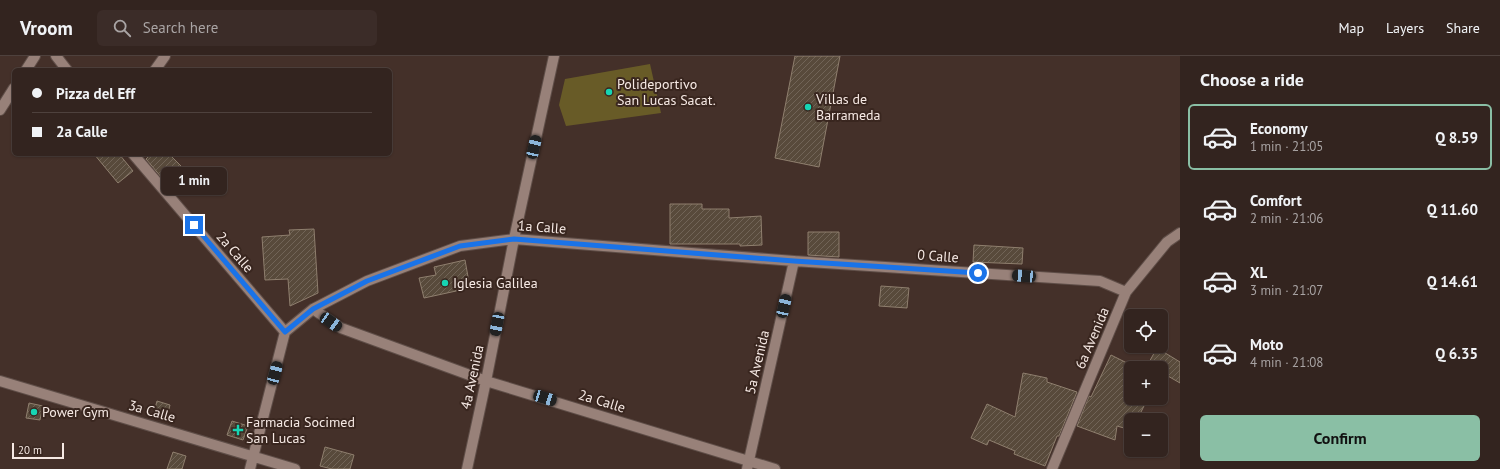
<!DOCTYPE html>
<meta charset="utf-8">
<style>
:root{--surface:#33241f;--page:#3b2c28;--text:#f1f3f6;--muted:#a9a4a4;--line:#4e413d;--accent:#8abfa5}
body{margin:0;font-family:"PT Sans",sans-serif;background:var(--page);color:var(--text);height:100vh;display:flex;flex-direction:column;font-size:15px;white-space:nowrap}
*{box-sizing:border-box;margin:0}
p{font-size:13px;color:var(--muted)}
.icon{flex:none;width:22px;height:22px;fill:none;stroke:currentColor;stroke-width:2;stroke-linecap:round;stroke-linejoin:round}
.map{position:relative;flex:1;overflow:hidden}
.drawer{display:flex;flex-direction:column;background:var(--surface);width:320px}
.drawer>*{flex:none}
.banner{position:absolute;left:12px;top:12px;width:380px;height:88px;border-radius:6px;box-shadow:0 1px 3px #0004,0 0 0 1px var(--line);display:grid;align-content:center;height:88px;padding:0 20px;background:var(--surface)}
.fabs{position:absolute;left:1124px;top:253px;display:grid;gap:8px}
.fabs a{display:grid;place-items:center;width:44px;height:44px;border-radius:6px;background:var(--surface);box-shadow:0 1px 3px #0004,0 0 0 1px var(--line);font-size:20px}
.scale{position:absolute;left:12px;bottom:10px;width:52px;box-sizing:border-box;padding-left:4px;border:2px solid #f6e9e4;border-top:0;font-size:11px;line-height:14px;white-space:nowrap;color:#f6e9e4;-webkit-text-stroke:3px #39261f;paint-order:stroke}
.end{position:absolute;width:18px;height:18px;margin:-9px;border:5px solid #1a73e8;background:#fff;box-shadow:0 0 0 2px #fff}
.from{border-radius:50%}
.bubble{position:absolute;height:28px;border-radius:6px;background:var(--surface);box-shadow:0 1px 3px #0004,0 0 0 1px var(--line);font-size:13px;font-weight:800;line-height:28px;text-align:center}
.car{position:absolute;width:12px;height:24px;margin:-12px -6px;border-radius:5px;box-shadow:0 0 3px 1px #0007;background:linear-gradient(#222 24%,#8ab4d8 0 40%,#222 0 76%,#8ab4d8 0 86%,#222 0)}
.banner b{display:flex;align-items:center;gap:14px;height:38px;font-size:15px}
.banner b+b{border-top:1px solid var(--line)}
.banner i{width:10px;height:10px;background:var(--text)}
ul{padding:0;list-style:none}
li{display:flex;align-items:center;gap:12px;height:66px;margin:0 8px 6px;padding:0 12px;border:2px solid transparent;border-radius:6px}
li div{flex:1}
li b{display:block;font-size:15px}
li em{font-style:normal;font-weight:800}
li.current{border-color:var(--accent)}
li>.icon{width:36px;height:36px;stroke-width:1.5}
h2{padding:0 20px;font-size:18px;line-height:48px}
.action{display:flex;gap:8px;margin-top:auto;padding:8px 20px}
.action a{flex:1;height:46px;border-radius:6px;background:var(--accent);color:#111;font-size:16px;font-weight:800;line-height:46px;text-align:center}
header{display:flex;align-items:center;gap:24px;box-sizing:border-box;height:56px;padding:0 20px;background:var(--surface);border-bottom:1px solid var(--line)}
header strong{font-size:19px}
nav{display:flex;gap:22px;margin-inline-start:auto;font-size:14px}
.search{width:280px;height:36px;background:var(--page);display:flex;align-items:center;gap:10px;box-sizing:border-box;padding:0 14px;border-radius:6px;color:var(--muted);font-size:15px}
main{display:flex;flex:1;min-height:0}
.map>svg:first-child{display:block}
.pitch{fill:#685b27}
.building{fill:url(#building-hatch);stroke:#8f7f6e}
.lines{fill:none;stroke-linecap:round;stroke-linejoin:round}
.minor-casing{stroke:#5f4e48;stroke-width:12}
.minor{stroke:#988179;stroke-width:10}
.route{stroke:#1a73e8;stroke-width:5}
.poi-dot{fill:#16d5b3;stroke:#39261f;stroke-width:1.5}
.labels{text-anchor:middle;stroke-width:4;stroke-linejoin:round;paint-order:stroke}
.poi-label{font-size:14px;fill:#f6e9e4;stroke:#39261f;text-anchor:start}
.street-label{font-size:14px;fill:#f6e9e4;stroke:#39261f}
</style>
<header>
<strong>Vroom</strong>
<div class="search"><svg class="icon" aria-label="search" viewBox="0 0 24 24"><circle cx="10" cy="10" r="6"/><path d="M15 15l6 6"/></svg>Search here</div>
<nav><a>Map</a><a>Layers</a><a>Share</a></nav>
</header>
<main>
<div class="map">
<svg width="1180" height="413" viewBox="0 0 1180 413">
<defs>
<pattern id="building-hatch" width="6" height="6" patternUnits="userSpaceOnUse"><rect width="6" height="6" fill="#584a3b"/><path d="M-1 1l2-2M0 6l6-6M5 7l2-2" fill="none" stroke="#716457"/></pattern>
</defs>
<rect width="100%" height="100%" fill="#443029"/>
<path class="pitch" d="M650,8L661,57L566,70L559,49L565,23Z"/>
<path class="building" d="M795,0H840L819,111L775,102Z
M94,98H119L133,115L118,127Z
M151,98H169L183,112L167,128L146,103Z
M670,148H702V153H729V162L761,160L762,189L740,190V188H670Z
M314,173L318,237L290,250L288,223L265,224L262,181L290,179L289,174Z
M808,176H839V201L808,199Z
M974,189L1023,192L1022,208L973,206Z
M465,204L470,232L424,242L419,222L436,219L434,211Z
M881,230L909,232L907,252L879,250Z
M1157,292L1180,306V327L1161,316V312H1154L1148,308Z
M1111,299L1131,309V342H1148L1137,364H1131V374L1117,370L1115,384L1077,370L1089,340L1091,341Z
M1023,317L1047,322V326L1077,336L1059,380H1057L1045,410L1014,398L1015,395L989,384L987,389L971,382L987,348L1015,361Z
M157,345L170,349L166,364L153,360Z
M29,347L43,350L40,364L26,362Z
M232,365L248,370L243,384L227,379Z
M325,391L354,399L350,413H332L320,410Z
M173,396L186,400L182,413H167Z"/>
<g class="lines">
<g class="minor-casing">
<path id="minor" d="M56,0L67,14
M26,14L35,0
M155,14L165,0
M0,54L14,32
M133,98L285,276
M313,253L341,272L486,325L775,413
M285,276L313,253L367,225L460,190L514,183L794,205L1100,225L1126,236
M0,325L295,413
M250,413L285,276
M467,413L486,325L514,183L554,0
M747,413L794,205
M1052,413L1126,236L1167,186L1180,177"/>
</g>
<use href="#minor" class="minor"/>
</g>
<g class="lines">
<path class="route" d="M194,169L285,276L313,253L367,225L460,190L514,183L794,205L978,217"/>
</g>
<g class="poi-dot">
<circle cx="609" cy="36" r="4"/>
<circle cx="808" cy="51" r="4"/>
<circle cx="445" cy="227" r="4"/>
<circle cx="34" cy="356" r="4"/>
<path d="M236 368h4v4h4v4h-4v4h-4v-4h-4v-4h4z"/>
</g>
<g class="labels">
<g class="poi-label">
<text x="617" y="33">Polideportivo<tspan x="617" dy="16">San Lucas Sacat.</tspan></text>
<text x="816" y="48">Villas de<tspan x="816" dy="16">Barrameda</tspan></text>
<text x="453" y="232">Iglesia Galilea</text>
<text x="42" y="361">Power Gym</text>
<text x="246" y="371">Farmacia Socimed<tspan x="246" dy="16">San Lucas</tspan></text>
</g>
<g class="street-label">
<text transform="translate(542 171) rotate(4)" y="5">1a Calle</text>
<text transform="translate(235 196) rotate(49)" y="5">2a Calle</text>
<text transform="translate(938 200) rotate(4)" y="5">0 Calle</text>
<text transform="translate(1092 282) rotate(-67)" y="5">6a Avenida</text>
<text transform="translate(757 306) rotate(-77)" y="5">5a Avenida</text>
<text transform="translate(472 321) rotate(-78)" y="5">4a Avenida</text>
<text transform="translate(602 345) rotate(17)" y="5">2a Calle</text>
<text transform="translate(152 355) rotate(16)" y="5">3a Calle</text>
</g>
</g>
</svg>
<div class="fabs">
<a><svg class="icon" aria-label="locate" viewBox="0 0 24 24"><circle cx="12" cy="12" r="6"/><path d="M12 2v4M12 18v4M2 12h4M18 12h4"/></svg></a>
<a>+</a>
<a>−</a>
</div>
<div class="scale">20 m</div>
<i class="end from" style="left:978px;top:217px"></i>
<i class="end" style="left:194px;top:169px"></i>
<div class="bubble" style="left:161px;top:111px;width:66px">1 min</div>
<i class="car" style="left:534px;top:91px;rotate:13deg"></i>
<i class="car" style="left:1024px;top:220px;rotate:274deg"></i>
<i class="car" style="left:784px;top:250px;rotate:13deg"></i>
<i class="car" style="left:331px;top:266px;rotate:125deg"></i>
<i class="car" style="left:497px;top:268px;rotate:191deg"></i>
<i class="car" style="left:275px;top:317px;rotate:15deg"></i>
<i class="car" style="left:545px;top:342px;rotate:107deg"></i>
<div class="banner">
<b><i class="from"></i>Pizza del Eff</b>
<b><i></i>2a Calle</b>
</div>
</div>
<section class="drawer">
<h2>Choose a ride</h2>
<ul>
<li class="current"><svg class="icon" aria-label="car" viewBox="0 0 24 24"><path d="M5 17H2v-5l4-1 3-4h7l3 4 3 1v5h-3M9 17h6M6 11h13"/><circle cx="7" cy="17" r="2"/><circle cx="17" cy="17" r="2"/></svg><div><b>Economy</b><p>1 min · 21:05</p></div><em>Q 8.59</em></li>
<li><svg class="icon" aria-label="car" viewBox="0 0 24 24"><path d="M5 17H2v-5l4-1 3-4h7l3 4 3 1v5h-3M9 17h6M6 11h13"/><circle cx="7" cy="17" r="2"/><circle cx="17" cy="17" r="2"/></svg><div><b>Comfort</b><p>2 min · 21:06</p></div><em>Q 11.60</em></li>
<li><svg class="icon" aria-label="car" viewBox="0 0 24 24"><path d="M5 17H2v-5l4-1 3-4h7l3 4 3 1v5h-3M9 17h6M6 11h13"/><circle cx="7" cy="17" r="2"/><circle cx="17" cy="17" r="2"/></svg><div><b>XL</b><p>3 min · 21:07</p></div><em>Q 14.61</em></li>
<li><svg class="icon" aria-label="car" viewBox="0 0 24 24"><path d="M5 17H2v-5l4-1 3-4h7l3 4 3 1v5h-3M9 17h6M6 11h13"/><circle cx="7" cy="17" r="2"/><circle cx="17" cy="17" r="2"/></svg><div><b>Moto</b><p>4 min · 21:08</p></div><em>Q 6.35</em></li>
</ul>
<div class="action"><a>Confirm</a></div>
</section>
</main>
